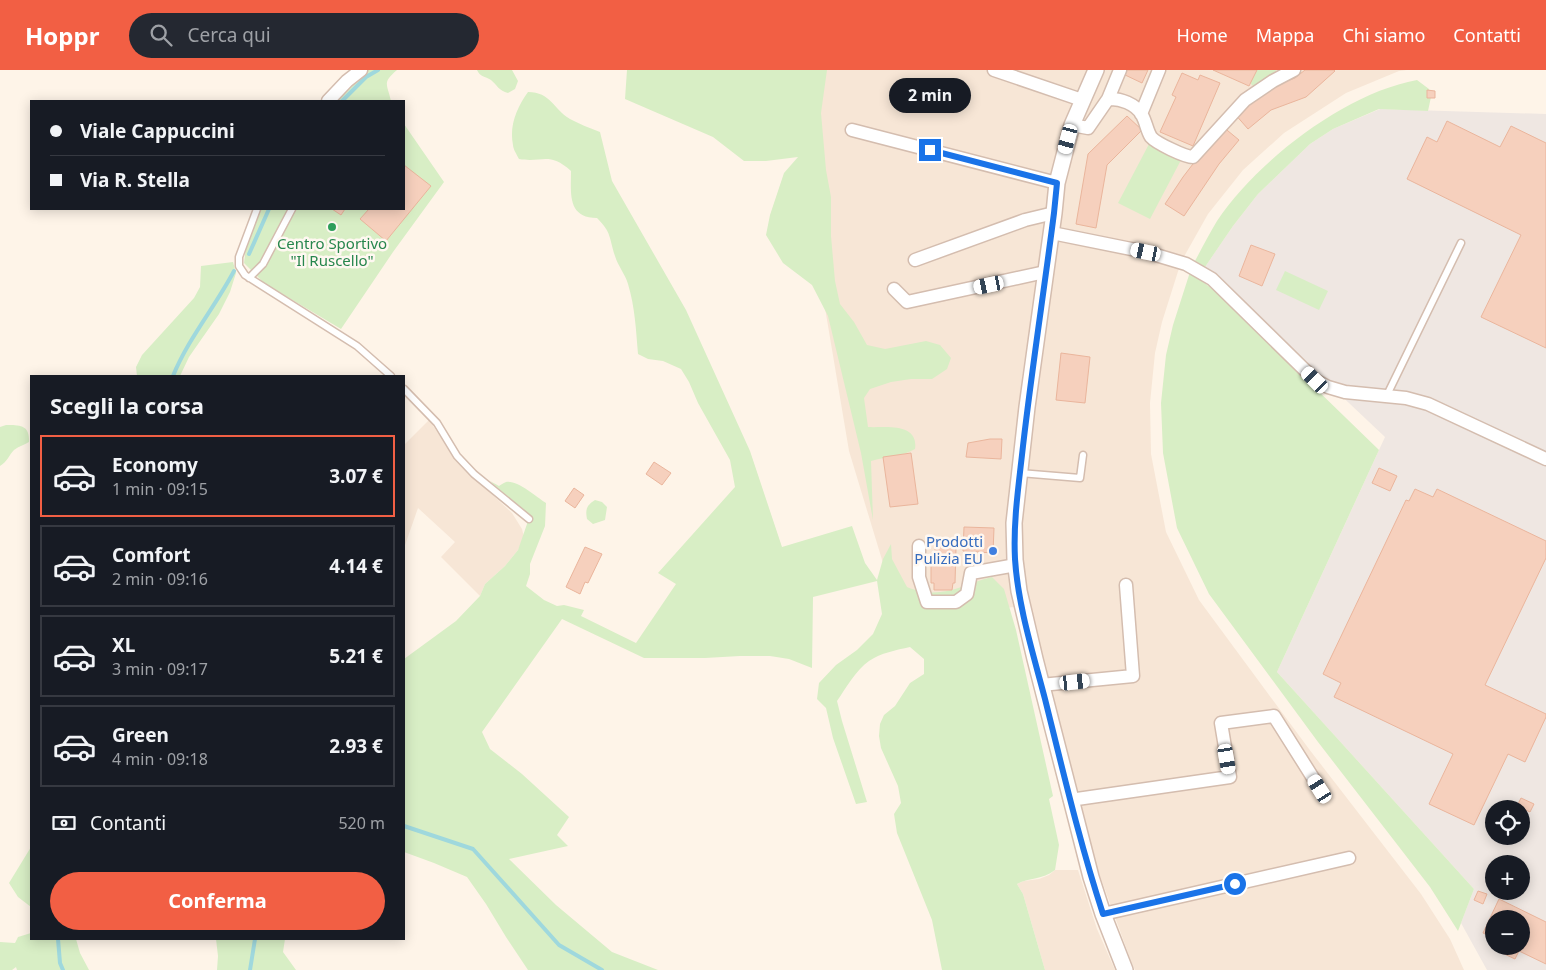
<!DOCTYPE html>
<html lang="it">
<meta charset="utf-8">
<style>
:root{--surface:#171b24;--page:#242831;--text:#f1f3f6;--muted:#9ea1a6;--line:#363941;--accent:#f25f44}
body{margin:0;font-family:"Noto Sans",sans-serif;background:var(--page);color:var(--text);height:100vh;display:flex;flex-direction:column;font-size:19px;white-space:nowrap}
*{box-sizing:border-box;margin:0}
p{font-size:16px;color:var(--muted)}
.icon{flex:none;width:28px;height:28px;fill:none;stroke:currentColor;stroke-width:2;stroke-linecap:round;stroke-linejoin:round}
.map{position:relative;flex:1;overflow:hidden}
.drawer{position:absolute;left:30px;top:305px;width:375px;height:565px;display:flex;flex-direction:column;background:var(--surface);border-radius:0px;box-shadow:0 2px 12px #0003}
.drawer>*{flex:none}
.guide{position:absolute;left:30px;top:30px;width:375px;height:110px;border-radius:0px;box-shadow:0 2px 12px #0003;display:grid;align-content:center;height:110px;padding:0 20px;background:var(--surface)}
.buttons{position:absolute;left:1485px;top:730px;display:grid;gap:10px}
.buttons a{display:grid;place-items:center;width:45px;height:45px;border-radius:50%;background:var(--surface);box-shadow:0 2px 12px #0003;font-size:25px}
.end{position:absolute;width:22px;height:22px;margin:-11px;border:6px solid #1a73e8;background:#fff;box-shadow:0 0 0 2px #fff}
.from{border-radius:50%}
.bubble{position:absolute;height:35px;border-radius:18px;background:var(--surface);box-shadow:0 2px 12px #0003;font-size:16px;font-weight:700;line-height:35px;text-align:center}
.car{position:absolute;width:15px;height:30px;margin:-15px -8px;border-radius:6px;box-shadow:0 0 4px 1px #0007;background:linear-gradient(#fff 24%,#345 0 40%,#fff 0 76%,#345 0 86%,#fff 0)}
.guide b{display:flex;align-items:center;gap:18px;height:48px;font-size:19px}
.guide b+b{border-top:1px solid var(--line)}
.guide i{width:12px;height:12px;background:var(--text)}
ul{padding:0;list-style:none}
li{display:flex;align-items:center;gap:15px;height:82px;margin:0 10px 8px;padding:0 10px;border:2px solid var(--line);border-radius:0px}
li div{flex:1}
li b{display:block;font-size:19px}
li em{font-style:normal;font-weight:700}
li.selected{border-color:var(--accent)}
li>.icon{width:45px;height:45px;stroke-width:1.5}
h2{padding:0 20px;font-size:22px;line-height:60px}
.pay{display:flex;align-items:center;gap:12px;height:55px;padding:0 20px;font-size:19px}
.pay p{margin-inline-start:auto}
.action{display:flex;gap:10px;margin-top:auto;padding:10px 20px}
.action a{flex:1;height:58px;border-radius:30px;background:var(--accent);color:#fff;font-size:20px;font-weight:700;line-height:58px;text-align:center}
header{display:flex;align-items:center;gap:30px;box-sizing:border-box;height:70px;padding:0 25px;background:var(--accent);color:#fff}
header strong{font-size:24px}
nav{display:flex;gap:28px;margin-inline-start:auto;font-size:18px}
.search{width:350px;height:45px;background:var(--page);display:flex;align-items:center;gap:12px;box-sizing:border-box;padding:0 18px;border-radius:28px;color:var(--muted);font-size:19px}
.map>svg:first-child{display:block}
.residential{fill:#f7e6d6}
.industrial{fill:#efe7e2;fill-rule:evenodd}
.green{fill:#d8eec5}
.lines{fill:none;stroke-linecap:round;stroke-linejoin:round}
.stream{stroke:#9fd8dd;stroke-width:4}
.building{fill:#f6d0bd;stroke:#eab59c}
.service-casing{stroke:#d4bdaf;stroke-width:9}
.minor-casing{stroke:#d4bdaf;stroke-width:15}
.tertiary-casing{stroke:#d4bdaf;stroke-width:18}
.service{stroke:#fff;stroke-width:6}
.minor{stroke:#fff;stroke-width:12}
.tertiary{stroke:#fff;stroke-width:15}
.route{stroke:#1a73e8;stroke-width:6}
.leisure-dot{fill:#2e9e5b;stroke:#fff8f1;stroke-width:2}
.shop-dot{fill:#3f7fe0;stroke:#fff8f1;stroke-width:2}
.labels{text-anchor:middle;stroke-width:5;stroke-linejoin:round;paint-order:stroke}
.leisure-label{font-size:15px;fill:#27864d;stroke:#fff8f1}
.shop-label{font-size:15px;fill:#366cbe;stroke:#fff8f1;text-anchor:end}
</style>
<header>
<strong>Hoppr</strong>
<div class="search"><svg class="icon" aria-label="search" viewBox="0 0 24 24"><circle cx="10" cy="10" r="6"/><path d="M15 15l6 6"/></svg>Cerca qui</div>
<nav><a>Home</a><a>Mappa</a><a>Chi siamo</a><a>Contatti</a></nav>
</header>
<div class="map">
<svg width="1546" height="900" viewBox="0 0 1546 900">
<rect width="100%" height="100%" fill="#fef4e8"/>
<path class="residential" d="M816,0H1090L1038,213L1024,294L1008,428L1007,468L1008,505L1014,537L900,549L849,381L822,220Z
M1102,0H1407L1399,1L1346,23L1284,63L1243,100L1208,144L1181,192L1162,252L1155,283L1150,333L1151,384L1166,462L1199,530L1309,679L1421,824L1450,869L1464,900H1135L1131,891L1096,795L1027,527L1021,483V457L1027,397L1062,114L1077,58Z
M429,350L445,373L469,403L512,443L522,459L524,467L518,480L505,496L485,514L480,526L441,487L455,472L418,438L404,478V375Z
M1055,800H1078L1097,859L1115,900H1045L1023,824L1017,814L1024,811L1039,809L1049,805Z"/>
<path class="industrial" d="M1380,39L1546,44V900H1487L1461,853L1474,819L1277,602L1385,367L1205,197L1233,156L1258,124L1310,74L1333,59ZM1494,739H1521V766H1494ZM1494,794H1521V821H1494ZM1494,849H1521V876H1494Z"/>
<path class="green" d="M367,0H397C382,13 387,13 391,31H333L350,13Z
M477,0H512L518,11L515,19L508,23C499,21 497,15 491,10C485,6 480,7 477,0Z
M627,0H827L821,43L826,100L831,127V166L835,211L840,234L854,252L867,275L885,279L926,271L940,275L951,288L947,299L932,309H911L891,312L870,319L864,328L868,357C884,358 919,352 915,379C902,387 886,386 871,391L873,450L861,383L828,246L812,215L783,193L766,165L770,145L784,103L798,87L766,91H744L713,67L625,29Z
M1246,0H1276C1274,10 1263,13 1254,17L1250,13Z
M1417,10L1429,19L1431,27L1428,41L1379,39L1333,59L1310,74L1258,124L1233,156L1205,197L1195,191C1202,178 1209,164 1217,151C1257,91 1345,23 1417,10Z
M528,22C551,22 553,39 570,49C579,54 590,58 600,62L612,111L686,240L750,381L782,477L852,456L865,493L877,510L883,489L891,474L892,489L907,517C941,531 960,515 992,507L1004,519L1016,560L1053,726L1049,729L1059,775L1055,800C1042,810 1030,807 1017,814L1023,824L1045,900H942L932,850L897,763L894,744L901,733L898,716L881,678L879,666L880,654L884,645L895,636L910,613L924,604V589L910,577C896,580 881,583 869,591C856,600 846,618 837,631L842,651L867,732L856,734L833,668L826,638L817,629L819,613L836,595L857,580L873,564L882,544L877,511L813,527L812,598L789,589L770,586H740L705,588H644L562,549L482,662L490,679L522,704L569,747L557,765L568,776L509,789L556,835L612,882L658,900H528L506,867L486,834L467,807L434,793L404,782V589L456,551L480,526L485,514L505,496L518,480L527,454L526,444L490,411L499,416C501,415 503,413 506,412C518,410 536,427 546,433L545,456L530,494V504L526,516L544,530L557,536L564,535L584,540L581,546L636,573L676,514L658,503L735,417L730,390L698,333L689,312L681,299L663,291L648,289L638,284C636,260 635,237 628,214C625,204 618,196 615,186C609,168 612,163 597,148C567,148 571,123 571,101C549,81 543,93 519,89C517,85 513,79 513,75C509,56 517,37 528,22Z
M404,54L444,112L393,182L341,259L264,213L244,193L246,177L261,139H404Z
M1149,74L1181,90L1150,149L1118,133Z
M233,192L236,203L230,222L219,244L189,287L180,306H137L136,297L142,285L194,228L200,217L201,196Z
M1285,201L1328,221L1319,240L1276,220Z
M1190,202L1215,221L1379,380L1277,602L1474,819L1458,861L1430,817L1318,672L1209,524L1177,458L1163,383L1161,333L1166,285L1173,255Z
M6,355C20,355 30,355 29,372C24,375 19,376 14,380C9,385 7,392 0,396V357Z
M595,430L602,432L607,437L605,450L593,454L587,449C585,439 587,435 595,430Z
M31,777V837L18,827L9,813Z
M31,863V869H76L80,883L89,900H17L16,897L12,900H0V872L15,873L18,867Z
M216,869H285L283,882L296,900H217L218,886Z"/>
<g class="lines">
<path class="stream" d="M342,31L366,7L378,0
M249,184L269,139
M173,306C188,269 215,237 234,201
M404,756L473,779L559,875L602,900
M58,869L60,893L63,900
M250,900L255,869"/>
</g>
<path class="building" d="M1125,0H1148L1142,13L1123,4Z
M1213,0H1257L1249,16Z
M1305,0H1334L1335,1L1306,27L1271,40L1248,59L1234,43L1260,21L1295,8Z
M1182,3L1198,10L1200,5L1220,13L1193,76L1160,62L1176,27L1172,25Z
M1427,20L1435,21V28H1427Z
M1127,46L1142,60L1107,95L1096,158L1076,154L1088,84Z
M1447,51L1500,77L1511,56L1546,73V278L1481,247L1521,165L1407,109L1427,67L1437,72Z
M1222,56L1239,70L1219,94L1184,146L1165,134L1183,107Z
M404,95L431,116L386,171L360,149L369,139H404Z
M332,139H345L341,145Z
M1251,175L1275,184L1262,216L1239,206Z
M1061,283L1090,287L1085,333L1056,330Z
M990,369H1002L1001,389L966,387L968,373Z
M911,383L918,434L890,437L883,387Z
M654,392L671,403L662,415L646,404Z
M1379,398L1397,406L1390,421L1372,413Z
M574,418L584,425L575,438L565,431Z
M1415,419L1433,427L1437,419L1546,471V488L1485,615L1546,644V647L1525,692L1508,684L1474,755L1429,734L1453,684L1334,627L1341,613L1323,604L1406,430L1409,431Z
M964,457L994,458L993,483L963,481Z
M935,476H952V478H956L955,513H953L952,520H934V513H931V484H935Z
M585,477L602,484L588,513L585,512L580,524L566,517Z
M1521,728L1534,734L1530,742L1517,736Z
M1502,732L1510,735L1509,739H1499Z
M1478,821L1487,824L1483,834L1474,830Z
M1499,829L1546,852V894L1519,881L1515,889L1500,882L1502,876H1521V849H1494V868L1483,863Z"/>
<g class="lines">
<g class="service-casing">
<path id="service" d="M257,139L239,187V196L245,205L357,276L391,306
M249,208L263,194L292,139
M404,319L437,353L457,386L474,404L529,449
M1387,325L1461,173
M1020,403L1080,408L1083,385"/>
</g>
<g class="minor-casing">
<path id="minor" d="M994,0L1082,30
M1108,29C1120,28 1136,34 1142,45C1146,52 1147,61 1151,67C1156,73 1185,87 1193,87L1245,30L1273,11L1294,0
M328,31L347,11L361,0
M1141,44L1159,0
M1072,55L1088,58L1108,29L1120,0
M852,60L1057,113
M1052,163L1146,182L1186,194L1212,209L1315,310L1328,317L1345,322L1406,328L1428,334L1546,389
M915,190L1025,150L1054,143
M894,219L907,232L1045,202
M919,476V507L927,532H956L967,524L971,503L1016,495
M1041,615L1133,606L1126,515
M1070,730L1230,707L1221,653L1274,646L1320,719
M1103,844L1349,788"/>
</g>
<g class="tertiary-casing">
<path id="tertiary" d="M1096,0L1072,55L1057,113L1054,143L1027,337L1014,453L1015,490L1019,521L1035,589L1091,807L1103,844L1125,900"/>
</g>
<use href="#service" class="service"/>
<use href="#minor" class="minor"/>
<use href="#tertiary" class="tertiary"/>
</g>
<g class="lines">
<path class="route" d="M930,80L1057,113L1054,143C1044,221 1032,298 1023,376C1019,413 1013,451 1015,489C1018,536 1033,583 1045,629C1063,701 1080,774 1103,844L1235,814"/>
</g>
<circle class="leisure-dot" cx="332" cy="157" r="5"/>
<circle class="shop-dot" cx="993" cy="481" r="5"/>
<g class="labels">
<g class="leisure-label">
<text x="332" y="179">Centro Sportivo<tspan x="332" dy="17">"Il Ruscello"</tspan></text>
</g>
<g class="shop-label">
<text x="983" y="477">Prodotti<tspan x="983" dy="17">Pulizia EU</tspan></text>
</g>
</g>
</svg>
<div class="buttons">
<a><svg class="icon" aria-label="locate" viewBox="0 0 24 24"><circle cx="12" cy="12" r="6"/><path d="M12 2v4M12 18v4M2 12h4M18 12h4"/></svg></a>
<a>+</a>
<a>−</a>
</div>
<i class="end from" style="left:1235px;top:814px"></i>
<i class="end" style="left:930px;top:80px"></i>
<div class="bubble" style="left:889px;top:8px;width:82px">2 min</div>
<i class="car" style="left:1068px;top:69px;rotate:195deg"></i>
<i class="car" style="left:1146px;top:182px;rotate:282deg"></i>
<i class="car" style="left:989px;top:215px;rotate:258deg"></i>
<i class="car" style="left:1315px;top:310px;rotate:315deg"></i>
<i class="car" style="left:1075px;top:612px;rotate:84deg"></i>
<i class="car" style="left:1227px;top:689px;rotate:170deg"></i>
<i class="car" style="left:1320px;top:719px;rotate:328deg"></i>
<div class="guide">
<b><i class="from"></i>Viale Cappuccini</b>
<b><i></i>Via R. Stella</b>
</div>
<section class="drawer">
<h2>Scegli la corsa</h2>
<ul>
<li class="selected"><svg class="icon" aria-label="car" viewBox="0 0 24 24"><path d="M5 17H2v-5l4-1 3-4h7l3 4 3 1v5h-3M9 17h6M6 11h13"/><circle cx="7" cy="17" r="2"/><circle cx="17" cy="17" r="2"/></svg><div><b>Economy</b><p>1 min · 09:15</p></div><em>3.07 €</em></li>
<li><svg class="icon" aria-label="car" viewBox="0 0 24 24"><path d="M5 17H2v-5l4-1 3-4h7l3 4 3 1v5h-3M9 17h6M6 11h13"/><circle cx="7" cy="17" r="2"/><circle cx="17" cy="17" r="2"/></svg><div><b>Comfort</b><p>2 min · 09:16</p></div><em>4.14 €</em></li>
<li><svg class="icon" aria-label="car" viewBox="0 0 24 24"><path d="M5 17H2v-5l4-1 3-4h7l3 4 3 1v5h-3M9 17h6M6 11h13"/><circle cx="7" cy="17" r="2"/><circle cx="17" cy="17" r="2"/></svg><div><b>XL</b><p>3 min · 09:17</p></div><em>5.21 €</em></li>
<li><svg class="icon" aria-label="car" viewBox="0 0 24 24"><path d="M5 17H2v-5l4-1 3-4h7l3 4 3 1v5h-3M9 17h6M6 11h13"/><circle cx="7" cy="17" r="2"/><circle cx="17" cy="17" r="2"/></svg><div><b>Green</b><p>4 min · 09:18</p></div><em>2.93 €</em></li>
</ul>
<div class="pay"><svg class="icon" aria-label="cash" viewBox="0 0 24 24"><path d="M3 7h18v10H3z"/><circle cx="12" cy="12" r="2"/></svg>Contanti<p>520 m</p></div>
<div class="action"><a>Conferma</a></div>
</section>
</div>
